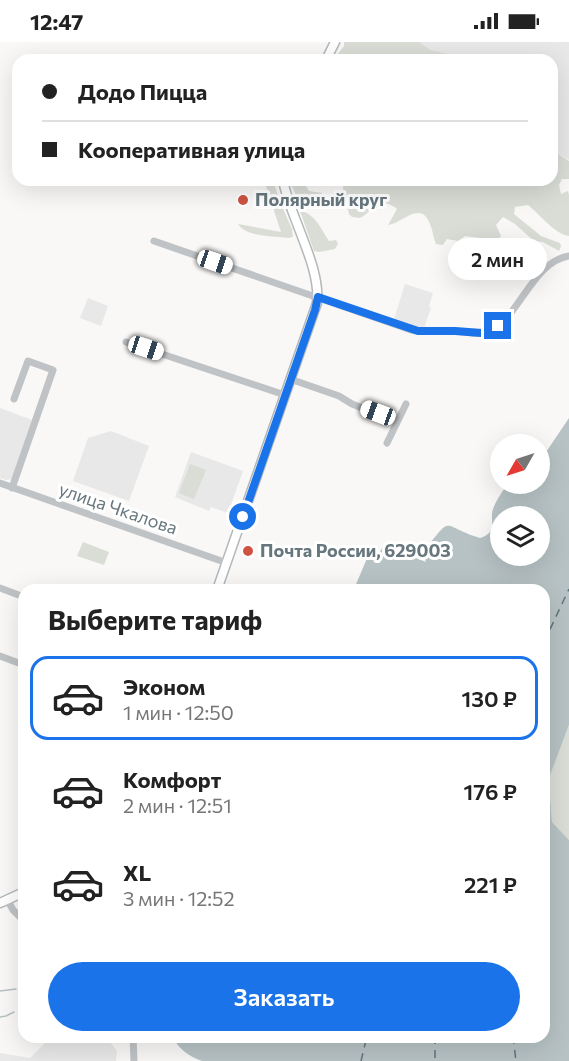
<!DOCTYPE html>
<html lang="ru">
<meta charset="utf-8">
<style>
:root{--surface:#fff;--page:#f6f6f6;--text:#222;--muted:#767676;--line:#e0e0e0;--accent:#1a73e8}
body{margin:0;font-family:Commissioner,sans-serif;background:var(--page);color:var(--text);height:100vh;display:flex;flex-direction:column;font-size:22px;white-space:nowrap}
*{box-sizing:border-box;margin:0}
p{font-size:20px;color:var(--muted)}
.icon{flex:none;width:33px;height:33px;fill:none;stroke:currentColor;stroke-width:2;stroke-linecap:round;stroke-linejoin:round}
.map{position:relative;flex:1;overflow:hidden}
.sheet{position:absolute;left:18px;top:542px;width:532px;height:459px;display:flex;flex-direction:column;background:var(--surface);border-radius:18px;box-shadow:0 6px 24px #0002}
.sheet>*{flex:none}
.guide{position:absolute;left:12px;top:12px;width:546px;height:132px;border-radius:18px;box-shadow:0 6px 24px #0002;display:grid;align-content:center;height:132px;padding:0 30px;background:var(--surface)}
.needle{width:39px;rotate:231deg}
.fabs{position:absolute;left:490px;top:392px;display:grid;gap:12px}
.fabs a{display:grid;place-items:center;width:60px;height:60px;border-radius:50%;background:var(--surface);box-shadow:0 6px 24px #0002;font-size:30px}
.end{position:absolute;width:27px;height:27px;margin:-14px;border:8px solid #1a73e8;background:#fff;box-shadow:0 0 0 3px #fff}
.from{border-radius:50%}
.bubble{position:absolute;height:42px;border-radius:21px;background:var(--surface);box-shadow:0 6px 24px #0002;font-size:20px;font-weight:600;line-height:42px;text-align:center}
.car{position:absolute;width:18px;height:36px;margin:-18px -9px;border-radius:8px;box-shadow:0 0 4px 2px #0007;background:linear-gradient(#fff 24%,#345 0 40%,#fff 0 76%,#345 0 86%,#fff 0)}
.guide b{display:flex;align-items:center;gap:21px;height:57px;font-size:22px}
.guide b+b{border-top:2px solid var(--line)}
.guide i{width:15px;height:15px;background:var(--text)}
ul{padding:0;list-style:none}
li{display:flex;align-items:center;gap:18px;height:84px;margin:0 12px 9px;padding:0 18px;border:3px solid transparent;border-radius:18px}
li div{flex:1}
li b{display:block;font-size:22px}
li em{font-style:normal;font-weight:600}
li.on{border-color:var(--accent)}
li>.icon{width:54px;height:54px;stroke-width:1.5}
h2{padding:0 30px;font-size:27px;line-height:72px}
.action{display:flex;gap:12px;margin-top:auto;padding:12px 30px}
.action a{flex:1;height:69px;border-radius:36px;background:var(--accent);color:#fff;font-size:24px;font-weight:600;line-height:69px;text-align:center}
.status{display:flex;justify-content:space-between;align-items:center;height:42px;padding:0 30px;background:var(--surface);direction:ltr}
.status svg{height:16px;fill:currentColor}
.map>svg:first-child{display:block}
.built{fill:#e7e8e7}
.green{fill:#d9ddd6}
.water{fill:#b7c2c5;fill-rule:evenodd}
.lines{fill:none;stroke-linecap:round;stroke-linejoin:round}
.stream{stroke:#b7c2c5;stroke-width:1.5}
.ferry{stroke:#627578;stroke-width:1.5;stroke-dasharray:8 6;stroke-linecap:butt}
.major-casing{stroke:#b3b8ba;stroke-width:11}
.minor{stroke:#bfc3c6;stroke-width:7}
.major{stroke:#fff;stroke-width:8}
.route{stroke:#1a73e8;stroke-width:8}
.poi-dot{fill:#ce5341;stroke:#fff;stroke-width:2}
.labels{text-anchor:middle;stroke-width:6;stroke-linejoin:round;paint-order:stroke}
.poi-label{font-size:18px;font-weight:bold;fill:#67777e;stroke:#fff;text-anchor:start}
.street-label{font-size:18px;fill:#67777e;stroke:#fff}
</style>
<div class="status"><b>12:47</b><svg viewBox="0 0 49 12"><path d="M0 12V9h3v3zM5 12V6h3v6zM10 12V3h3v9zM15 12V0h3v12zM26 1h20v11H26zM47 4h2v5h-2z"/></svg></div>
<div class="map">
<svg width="569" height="1019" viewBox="0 0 569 1019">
<rect width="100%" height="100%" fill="#f9f8f7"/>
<path class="built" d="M407,0H569V118L552,108V18H428Z
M405,242L433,251L429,264L431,266L424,286H418L394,277Z
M88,256L108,264L101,284L80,276Z
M0,366L32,378L12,437L6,438L0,436Z
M111,389L149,404L129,459L73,439L88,396Z
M191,410L243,429L228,471L211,465L209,469L175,455Z
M52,994L106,995L117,1009L116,1019H0V1011L30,1016Z"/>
<path class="green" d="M344,0H419L430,8L447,12L451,18H333L344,4Z
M552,108L569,119V137H562L559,143L561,152L568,149L569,153V194C556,193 539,172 528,163L515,165L514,172L541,194L560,201L561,204L559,209L543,200L534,199L515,182L503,175L496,183L501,194L496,200L487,197L465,194L458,199L447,197L443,203L436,202C433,195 433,189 430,182C421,157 401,182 388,183L397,167C379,152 372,170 360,176L352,175L349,172L343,146L344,138H552Z
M264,138H273L280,160L292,187L293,195L288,196C273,194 246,195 238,182L281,190Z
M295,138H321L313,139L306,144L309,149L322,151L323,164L321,166L311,153L306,159L298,162L294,157L295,151L292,145Z
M300,169C315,171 321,187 329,199L336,198L338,202L335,207L319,210L314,209Z
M190,422L206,428L194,457L179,451Z
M83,500L109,510L104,523L77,514Z
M569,683V798L552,780L549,735Z"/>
<path class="water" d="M569,376V683L549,736L552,780L569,798V1019H202C190,1015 178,1007 173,995L544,994V548L354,547L368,514L376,516L384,503L426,520L423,513L424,509C454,471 440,484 480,496C499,490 489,478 493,467C496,458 503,449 508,441H540V419ZM501,474H540V513H501Z"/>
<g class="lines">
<path class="stream" d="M0,949L16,947
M0,975L6,974L14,970"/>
<path class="ferry" d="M544,600L569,547
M435,994V1019
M513,994L516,1019
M361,1019L367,994"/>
<g class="major-casing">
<path id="major" d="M326,18L335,0
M217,548L317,261C321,224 290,176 283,138
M0,861L24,850"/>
</g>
<path class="minor" d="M154,199L411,288C425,291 438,288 453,289C463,289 475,293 485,291C518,282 530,220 569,214
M126,300L285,353
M290,337L339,354L352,362L396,379
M387,401L406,362
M0,441L227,521
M12,446L53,328L28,319L14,357
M0,546L24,555
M0,614L24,623
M7,857L13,868L24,879
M133,994L134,1019"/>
<use href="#major" class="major"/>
</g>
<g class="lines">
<path class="route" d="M243,475L315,268L318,255L418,289H455L482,291L498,284"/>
</g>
<g class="poi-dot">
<circle cx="243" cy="158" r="6"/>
<circle cx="248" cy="509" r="6"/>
</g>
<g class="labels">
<g class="poi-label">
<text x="255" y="164">Полярный круг</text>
<text x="260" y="515">Почта России, 629003</text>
</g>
<g class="street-label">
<text transform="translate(118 467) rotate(19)" y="6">улица Чкалова</text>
</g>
</g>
</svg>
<div class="fabs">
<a><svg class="needle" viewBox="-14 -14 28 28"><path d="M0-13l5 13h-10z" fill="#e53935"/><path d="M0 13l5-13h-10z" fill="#767676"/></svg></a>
<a><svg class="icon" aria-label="layers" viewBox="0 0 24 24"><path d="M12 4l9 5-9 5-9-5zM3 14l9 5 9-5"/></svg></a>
</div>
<i class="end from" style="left:243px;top:475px"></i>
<i class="end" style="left:498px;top:284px"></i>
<div class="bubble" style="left:448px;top:196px;width:99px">2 мин</div>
<i class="car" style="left:215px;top:220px;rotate:109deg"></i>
<i class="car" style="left:146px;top:306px;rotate:108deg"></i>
<i class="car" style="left:378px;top:371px;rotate:290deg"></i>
<div class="guide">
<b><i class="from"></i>Додо Пицца</b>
<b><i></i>Кооперативная улица</b>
</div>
<section class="sheet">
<h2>Выберите тариф</h2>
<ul>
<li class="on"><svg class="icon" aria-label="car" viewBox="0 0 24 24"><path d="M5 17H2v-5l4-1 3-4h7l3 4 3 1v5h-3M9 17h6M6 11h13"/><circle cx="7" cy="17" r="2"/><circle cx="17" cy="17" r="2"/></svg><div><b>Эконом</b><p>1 мин · 12:50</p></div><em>130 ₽</em></li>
<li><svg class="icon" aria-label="car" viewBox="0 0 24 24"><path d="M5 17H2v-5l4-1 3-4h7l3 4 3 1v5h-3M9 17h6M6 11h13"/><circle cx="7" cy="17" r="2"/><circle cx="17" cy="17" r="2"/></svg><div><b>Комфорт</b><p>2 мин · 12:51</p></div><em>176 ₽</em></li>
<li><svg class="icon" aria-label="car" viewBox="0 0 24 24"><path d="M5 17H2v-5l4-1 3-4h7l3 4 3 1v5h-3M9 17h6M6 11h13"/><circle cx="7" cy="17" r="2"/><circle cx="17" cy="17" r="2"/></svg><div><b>XL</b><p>3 мин · 12:52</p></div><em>221 ₽</em></li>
</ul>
<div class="action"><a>Заказать</a></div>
</section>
</div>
